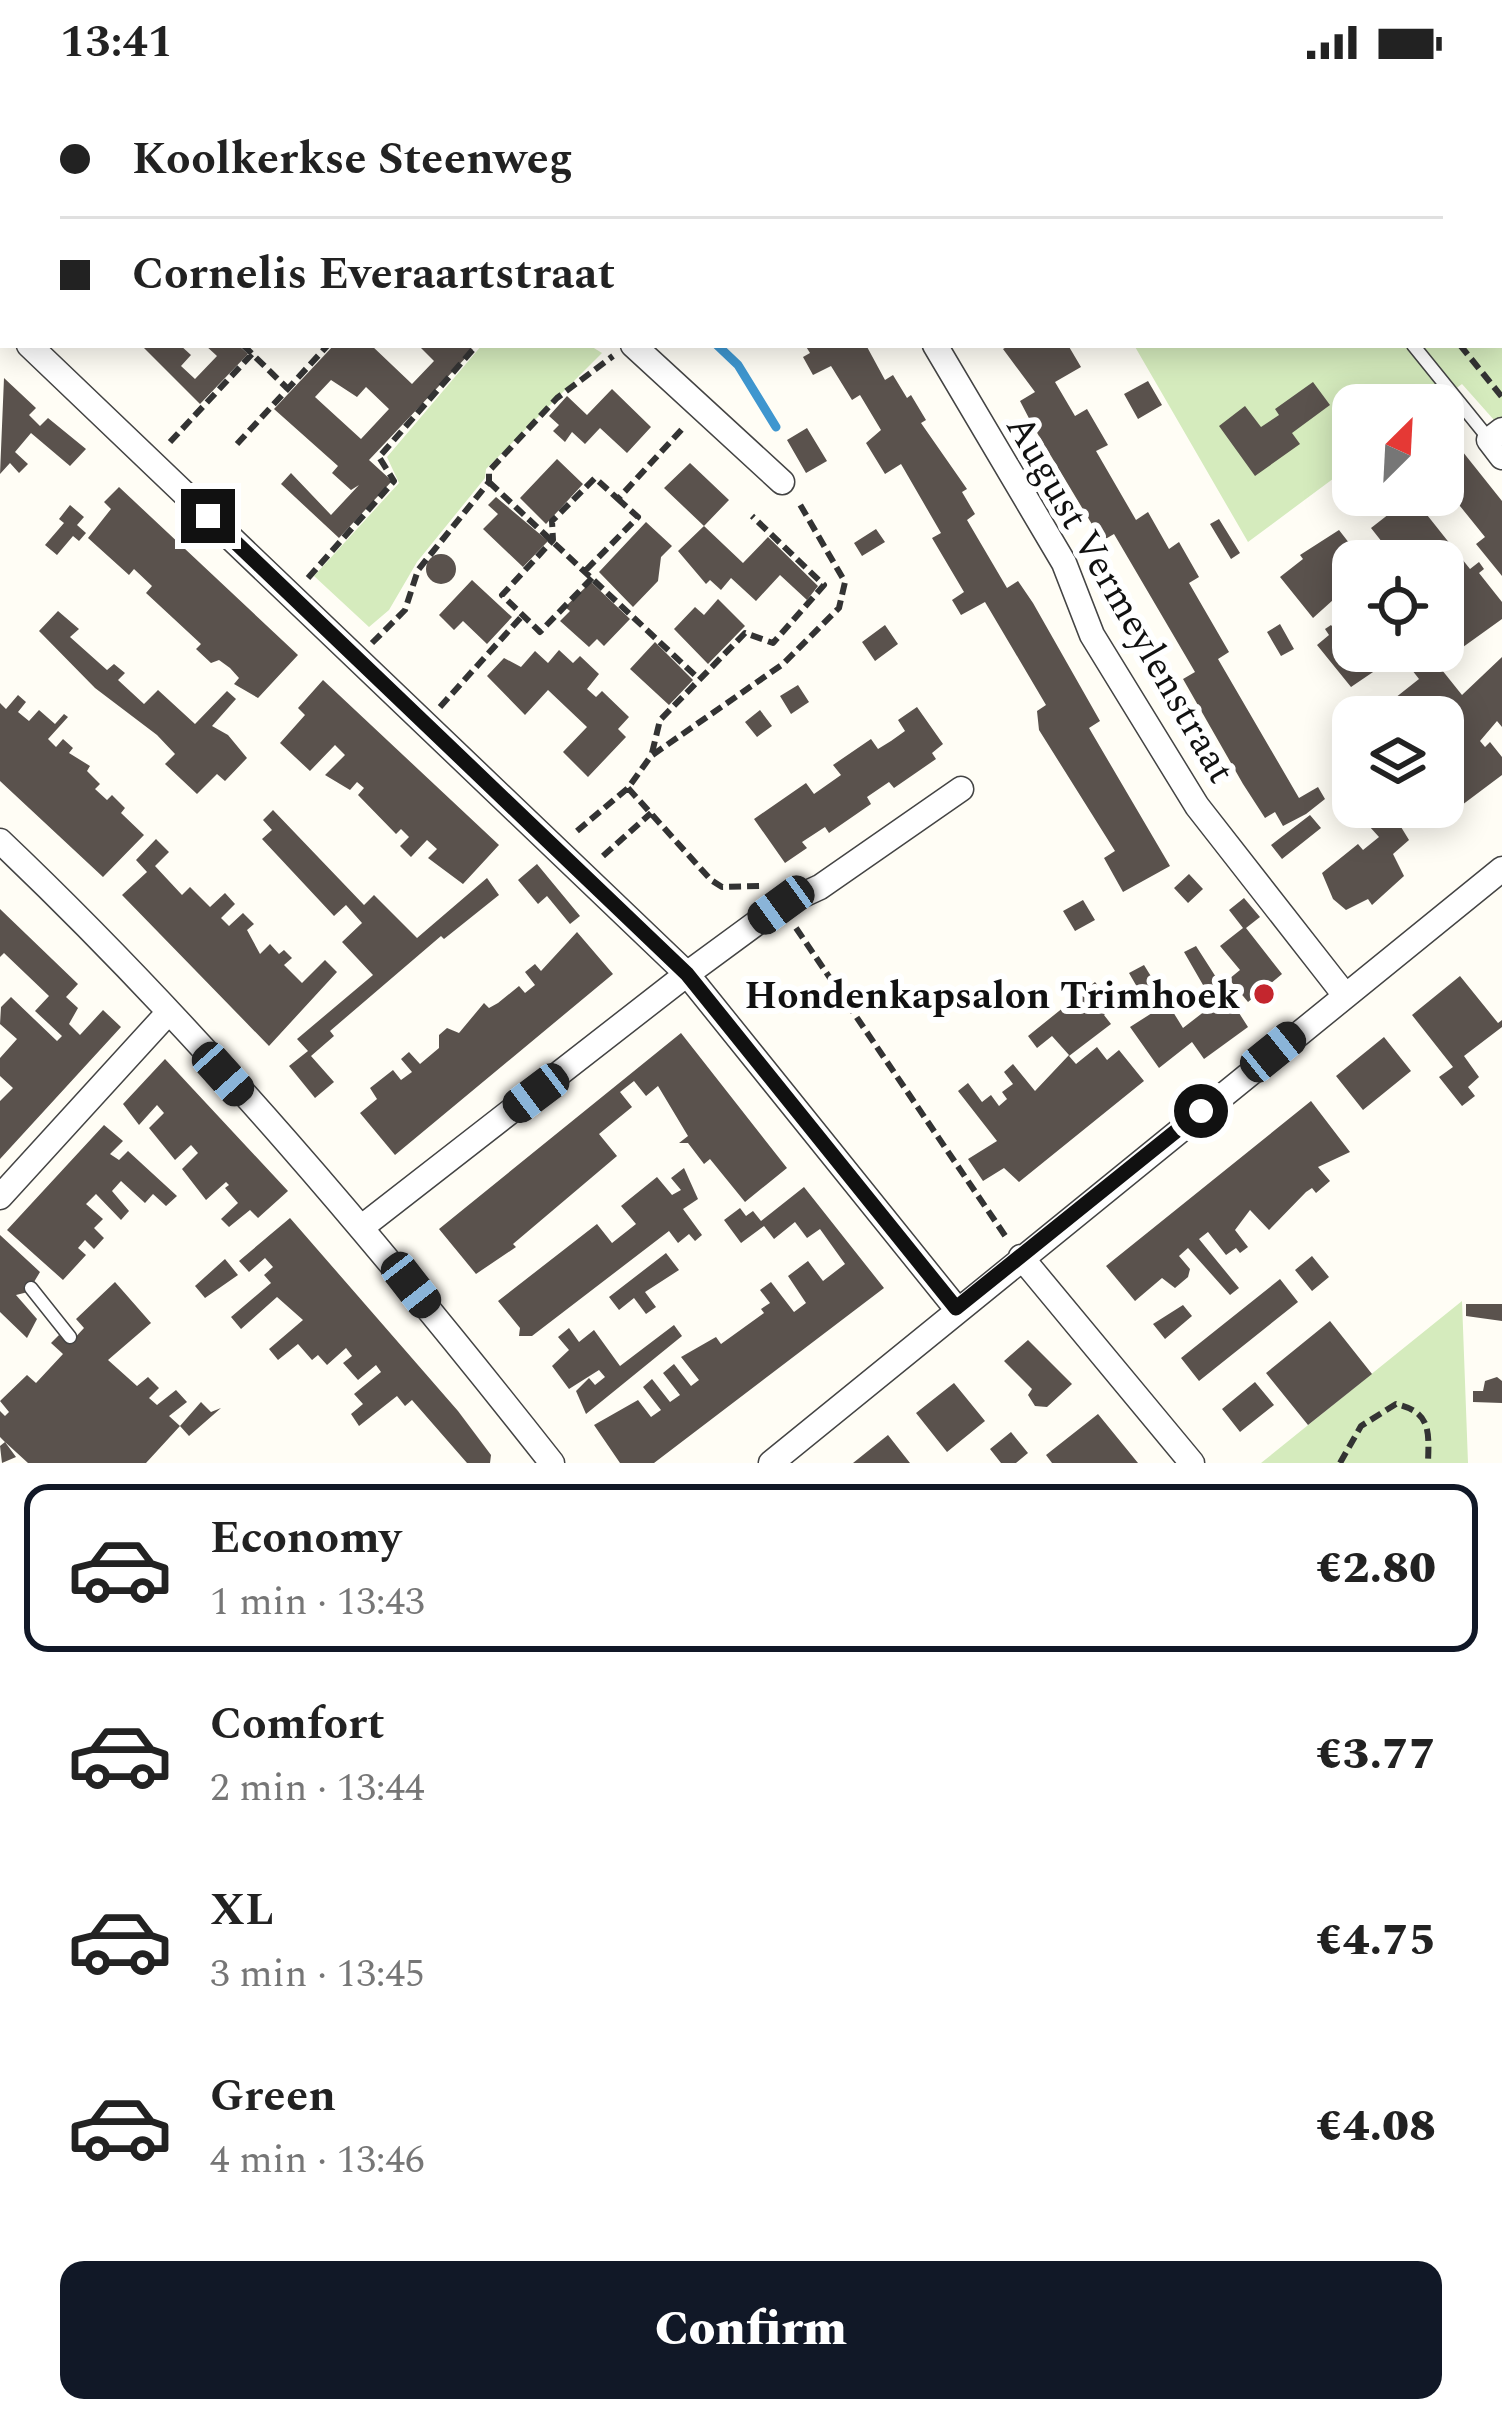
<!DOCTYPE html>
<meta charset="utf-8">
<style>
:root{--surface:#fff;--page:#f2f2f2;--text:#222;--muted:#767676;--line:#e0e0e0;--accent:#111827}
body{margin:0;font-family:Spectral,serif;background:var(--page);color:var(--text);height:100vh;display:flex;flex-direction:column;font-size:45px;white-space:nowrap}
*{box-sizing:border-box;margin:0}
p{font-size:39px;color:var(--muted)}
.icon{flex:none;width:66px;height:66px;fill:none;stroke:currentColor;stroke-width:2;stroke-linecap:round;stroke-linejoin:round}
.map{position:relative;height:1379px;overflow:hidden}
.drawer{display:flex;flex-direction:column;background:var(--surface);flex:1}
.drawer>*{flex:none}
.banner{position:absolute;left:0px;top:0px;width:1503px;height:264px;box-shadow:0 6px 30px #0003;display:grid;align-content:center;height:264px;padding:0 60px;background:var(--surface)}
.needle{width:78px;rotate:24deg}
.fabs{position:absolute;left:1332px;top:300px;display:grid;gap:24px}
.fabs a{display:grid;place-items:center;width:132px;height:132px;border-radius:24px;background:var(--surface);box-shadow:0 6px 30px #0003;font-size:60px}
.end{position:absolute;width:54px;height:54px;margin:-27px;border:15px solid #111;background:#fff;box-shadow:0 0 0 6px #fff}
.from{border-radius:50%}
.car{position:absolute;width:36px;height:72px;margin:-36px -18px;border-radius:15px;box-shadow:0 0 9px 3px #0007;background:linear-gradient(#222 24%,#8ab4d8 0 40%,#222 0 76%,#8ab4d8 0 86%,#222 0)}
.banner b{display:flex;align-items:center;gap:42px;height:114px;font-size:45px}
.banner b+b{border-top:3px solid var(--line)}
.banner i{width:30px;height:30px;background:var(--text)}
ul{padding:21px 0 0;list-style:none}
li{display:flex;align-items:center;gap:36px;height:168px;margin:0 24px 18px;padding:0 36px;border:6px solid transparent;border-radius:24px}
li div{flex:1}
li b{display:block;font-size:45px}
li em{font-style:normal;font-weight:800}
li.current{border-color:var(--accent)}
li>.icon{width:108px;height:108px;stroke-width:1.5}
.button{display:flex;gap:24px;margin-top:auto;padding:24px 60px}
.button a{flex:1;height:138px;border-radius:24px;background:var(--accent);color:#fff;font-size:48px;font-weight:800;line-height:138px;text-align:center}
.status{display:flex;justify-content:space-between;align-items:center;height:84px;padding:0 60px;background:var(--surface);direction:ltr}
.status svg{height:33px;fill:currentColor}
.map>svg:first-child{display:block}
.green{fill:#d5ebbd}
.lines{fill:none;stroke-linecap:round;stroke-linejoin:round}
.stream{stroke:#3f96cf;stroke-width:9}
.building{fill:#5a524d;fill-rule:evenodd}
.lane-casing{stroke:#444;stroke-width:15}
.street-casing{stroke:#444;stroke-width:27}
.path{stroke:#333;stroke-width:6;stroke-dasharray:12 6;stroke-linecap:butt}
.lane{stroke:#fff;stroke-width:12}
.street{stroke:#fff;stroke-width:24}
.route{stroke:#111;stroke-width:15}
.poi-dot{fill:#c4262e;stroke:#fff;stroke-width:4.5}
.labels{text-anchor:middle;stroke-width:12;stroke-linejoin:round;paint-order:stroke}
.street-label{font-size:39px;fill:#111;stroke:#fff}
.poi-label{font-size:39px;font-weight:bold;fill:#111;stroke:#fff;text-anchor:end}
</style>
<div class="status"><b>13:41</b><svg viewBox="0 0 49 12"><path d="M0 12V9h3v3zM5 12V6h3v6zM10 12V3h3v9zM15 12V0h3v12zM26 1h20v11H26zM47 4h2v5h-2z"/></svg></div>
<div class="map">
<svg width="1502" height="1379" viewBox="0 0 1502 1379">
<rect width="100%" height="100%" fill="#fffdf5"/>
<path class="green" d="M1323,0H1502V345L1462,300L1433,321H1353V380L1248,458L1134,261H1500V3Z
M482,261H589L602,269L486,385L485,394L417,478L389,526L369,543L314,492L399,399L387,373Z
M1462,1217L1468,1379H1261Z"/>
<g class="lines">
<path class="stream" d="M964,0L966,3
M717,261L738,281L776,343"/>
</g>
<path class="building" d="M141,261H180L191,271L181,282L195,295L217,272L205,261H238L248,270L200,320Z
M334,261H371L412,300L434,277L418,261H468L473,266L369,376L392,397L339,454L281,400L291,389L331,431L359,401L351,406L332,389L338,382L274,325ZM331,296L357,313L366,303L389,325L361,355L315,313Z
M805,261H866L885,296L893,291L907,314L911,311L926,336L921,339L967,405L962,408L975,430L967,436L1007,504L1018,497L1033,519L1100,637L1089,644L1170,782L1123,808L1104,774L1115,767L1039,646L1037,627L1046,621L985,518L961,531L952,516L964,508L932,454L941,449L901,380L885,390L866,359L881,346L860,311L852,316L831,282L813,291L803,273L810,269Z
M1010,261H1068L1081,283L1055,298L1075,332L1087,325L1108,361L1096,367L1136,436L1148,428L1169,465L1179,458L1199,493L1189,499L1229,568L1218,575L1299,714L1318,703L1325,715L1306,730L1283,742L1275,728L1265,734L1243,700L1183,595L1195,588L1114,450L1102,457L1033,342L1020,317L1035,308L1003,265Z
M4,294L36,324L29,331L40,342L48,334L86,365L70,382L31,349L15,368L28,380L19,389L10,379L0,390Z
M1148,297L1162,321L1138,335L1124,310Z
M1313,298L1330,321L1292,349L1300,360L1255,392L1219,342L1245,322L1261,343L1279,331L1275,325Z
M612,305L651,343L627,369L600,344L585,360L572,348L565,358L553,347L559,341L549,332L567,312L587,331Z
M1443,343L1502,417V492L1476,460L1485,453L1443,401Z
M807,344L827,377L806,389L787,356Z
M557,375L583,400L546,440L520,414Z
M690,379L729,416L704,442L664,404Z
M119,403L298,571L258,614L234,600L239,594L230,584L219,576L211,579L196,565L201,560L146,509L152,502L134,485L129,491L88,454L111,425L104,418Z
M1412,412L1470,485L1479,478L1484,485L1479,489L1502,518V535L1438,581L1462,611L1502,573V643L1497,637L1480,657L1485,663L1490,658L1502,673V691L1450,730L1443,722V633H1371L1419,595L1405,577L1414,567H1443V477H1397L1371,444Z
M496,413L548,457L523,483L483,445L498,430L488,421Z
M70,421L84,433L77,441L86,449L79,457L73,452L57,471L45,461L64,439L59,435Z
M1219,435L1240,469L1231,475L1210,440Z
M646,438L672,462L661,473L658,497L633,523L599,488Z
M704,442L743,479L768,453L818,502L807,516L780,491L756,517L731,494L721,506L710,496L706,500L678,467Z
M876,445L885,458L862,472L854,459Z
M1339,446L1360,473L1353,477V498L1313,534L1280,493L1303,475L1300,471Z
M426 485a15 15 0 1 1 30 0a15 15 0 1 1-30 0Z
M472,496L512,533L487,560L463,537L454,546L439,531Z
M591,498L630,535L604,562L597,555L589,563L560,537L570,527L565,523Z
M718,515L745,542L708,580L674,545L695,523L704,531Z
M58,527L79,545L70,553L107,586L114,580L125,589L118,596L144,620L158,606L195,640L227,607L236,615L212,642L228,651L247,674L225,697L217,690L197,710L165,680L175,670L157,651L95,604L39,547Z
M1353,533V567H1404L1351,603L1317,561L1329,551L1325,545L1331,541L1336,547Z
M1280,540L1294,565L1281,572L1267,548Z
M885,541L898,560L875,577L862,558Z
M655,558L693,596L669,621L630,585Z
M559,566L573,579L580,572L599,590L587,605L596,613L602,607L629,633L618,645L626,653L588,693L563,668L587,643L548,606L525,631L487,592L504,574L521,583L535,567L548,579Z
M323,596L499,761L463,800L428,774L437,765L427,756L411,773L400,762L409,753L401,745L396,750L358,711L364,704L357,698L350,706L325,691L345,671L335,661L310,687L280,659L305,631L298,624Z
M798,601L809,618L791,630L780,612Z
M18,611L26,618L18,628L29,637L39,626L55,640L64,630L68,633L48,655L56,663L63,655L73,664L69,669L90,682L87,687L100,700L95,705L107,716L112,711L125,724L121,729L144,751L103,793L0,697V619L6,625Z
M917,623L943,660L932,669L936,675L894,704L889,698L867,713L871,720L829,749L825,743L802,758L807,764L785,779L754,735L806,699L814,710L841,691L833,681L871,655L878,665L891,657L905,647L898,636Z
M760,626L772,642L757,653L745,638Z
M1390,725L1409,756L1393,770L1404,792L1372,821L1368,815L1346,826L1333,815L1322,789L1358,760L1363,766L1379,753L1369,742Z
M273,726L364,821L374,811L417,854L487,794L499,811L444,855L441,852L330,947L334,952L311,972L334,998L315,1014L289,982L308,967L297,955L373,891L342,858L362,839L346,821L334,832L262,755L272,746L263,736Z
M1310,731L1321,744L1282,775L1271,761Z
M156,755L169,768L155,782L182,811L190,803L210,823L225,809L235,820L221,834L229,842L243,829L254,840L247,846L260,870L270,860L279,870L284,866L292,874L284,881L302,899L325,876L337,888L269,962L122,811L147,788L136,776Z
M537,780L580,832L570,840L547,812L538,820L518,796Z
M1189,790L1203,805L1188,819L1174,804Z
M1244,814L1260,833L1246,844L1282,890L1248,918L1229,895L1240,886L1220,862L1243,844L1229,826Z
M1083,816L1095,836L1075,847L1063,827Z
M0,825L78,900L66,913L78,924L69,940L80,951L103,926L121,943L0,1075V1017L13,1004L0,992V974L17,955L0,940L1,923L11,913L57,957L62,952L35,927L49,912L4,869L0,873Z
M577,848L613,890L395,1071L360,1029L377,1015L370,1004L393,986L401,996L412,988L401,975L409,968L420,980L439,964V951L447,944L459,949L484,919L489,924L498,919L519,902L525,909L535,901L525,888L535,880L541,887Z
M1196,862L1248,943L1204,975L1192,958L1159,984L1130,943L1152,929L1129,889L1144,881L1183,944L1214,920L1184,868Z
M1460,892L1498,939L1502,936V943L1464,972L1479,993L1468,1003L1475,1012L1462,1022L1439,993L1453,983L1412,931Z
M1095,898L1114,921L1104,931L1111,940L1069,972L1076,980L1097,963L1107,976L1119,966L1144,997L1019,1098L1004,1084L983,1097L968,1075L997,1057L958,1007L968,999L982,1018L991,1011L999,1022L1007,1015L1002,1008L1013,1000L1004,988L1013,980L1035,1007L1069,971L1052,952L1037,964L1028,952Z
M681,949L787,1084L745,1118L710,1075L704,1080L688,1059H679L688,1052L658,1002L646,1012L634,997L620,1008L632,1023L599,1050L617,1072L513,1160L516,1163L476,1190L439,1145Z
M1384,953L1411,987L1363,1026L1336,992Z
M165,975L288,1107L258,1134L250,1126L229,1143L221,1135L238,1119L225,1104L229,1101L226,1098L206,1116L182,1085L198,1069L191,1061L175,1076L149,1044L164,1029L157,1021L139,1041L123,1020Z
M1311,1017L1350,1068L1318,1083L1330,1097L1316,1109L1312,1104L1306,1108L1269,1146L1250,1126L1235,1146L1248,1163L1240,1169L1236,1164L1226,1171L1208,1148L1199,1155L1239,1204L1230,1211L1188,1164L1179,1172L1190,1185L1188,1193L1175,1204L1162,1194L1135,1217L1106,1182Z
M104,1041L123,1057L110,1070L119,1076L128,1067L177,1112L166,1122L153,1110L145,1119L121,1097L112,1107L129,1127L121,1136L96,1110L86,1120L103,1135L94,1144L104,1154L94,1165L85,1156L78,1164L86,1171L63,1196L7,1146Z
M684,1084L698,1115L683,1125L702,1151L695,1157L689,1150L678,1159L669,1147L532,1252H519L520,1244L498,1217L597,1140L612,1159L636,1140L621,1122L657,1093L672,1111L681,1106L671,1094Z
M804,1103L884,1204L654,1379H620L594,1341L638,1316L651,1333L661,1326L643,1303L652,1295L670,1318L680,1311L663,1289L674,1280L691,1302L699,1296L681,1273L716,1253L721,1260L764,1229L761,1225L770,1219L760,1206L771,1198L794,1228L806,1219L788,1192L808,1177L823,1197L845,1180L820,1145L807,1154L795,1138L774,1155L764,1142L741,1159L724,1136L740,1124L746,1132L753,1127L761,1137Z
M290,1134L458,1327L491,1371L490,1379H467L412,1316L405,1322L397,1312L359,1342L351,1330L363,1320L354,1310L381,1288L376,1281L358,1296L343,1279L352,1272L346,1264L327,1281L318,1271L312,1276L298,1260L278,1276L269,1265L303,1236L277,1213L241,1245L231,1233L271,1199L264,1191L273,1183L265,1174L249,1188L239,1177Z
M0,1151L40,1188L28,1208L16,1211L37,1235L27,1254L0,1228Z
M666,1169L679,1186L645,1208L656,1223L646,1230L634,1214L619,1226L609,1213Z
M1312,1172L1329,1193L1312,1207L1295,1186Z
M225,1175L238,1191L205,1214L195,1202Z
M1280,1195L1298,1218L1199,1297L1181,1274Z
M115,1198L151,1239L108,1276L137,1302L148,1293L159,1304L149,1314L157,1321L176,1306L187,1318L169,1332L180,1342L201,1318L211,1328L221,1324L189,1352L180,1342L146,1379H28L5,1358L16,1373L2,1379L0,1362L5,1358L0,1353V1327L5,1332L9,1328L0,1317L27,1291L36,1299L63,1270L51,1259L59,1251L70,1259L84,1244L76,1235Z
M1466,1220H1502V1237L1466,1232Z
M1183,1221L1192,1232L1165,1255L1153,1240Z
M1330,1237L1372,1290L1308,1341L1266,1289Z
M674,1241L682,1252L586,1330L576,1307L589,1294L595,1301L605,1293L599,1286L569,1305L552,1282L569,1266L558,1253L569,1244L579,1258L594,1246L620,1282Z
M1028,1256L1072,1300L1047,1323L1035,1322L1028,1311L1032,1305L1004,1277Z
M1497,1293L1502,1297V1319L1473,1318V1307H1483L1485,1297Z
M1255,1298L1274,1321L1240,1348L1222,1325Z
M954,1299L985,1337L947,1368L916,1329Z
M1098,1330L1138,1379H1052L1046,1371Z
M1011,1348L1028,1369L1016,1379H1001L990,1365Z
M888,1351L910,1379H853Z"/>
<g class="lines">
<g class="lane-casing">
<path id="lane" d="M1413,261L1489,355
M31,1204L70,1253"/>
</g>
<g class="street-casing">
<path id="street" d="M355,0L358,3
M731,0L734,3
M212,3L215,0
M573,3L576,0
M0,235L3,231
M29,261L687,890L956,1224
M633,261L782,398
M935,261L1064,479L1092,551L1197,722L1344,910
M1502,346L1489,356L1502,373
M0,757C201,948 381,1162 552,1379
M0,1113L168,929
M362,1143L687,890L781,821L820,803L961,705
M1021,1173L1192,1379
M771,1379L1502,785"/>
</g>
<path class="path" d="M126,0L130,3
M295,0L298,3
M422,0L425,3
M1052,0L1056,3
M16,3L18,0
M469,3L470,0
M869,3L874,0
M1328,3L1329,0
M0,26L3,22
M1500,110H1502
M243,261L287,304
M1460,261L1502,313
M170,358L252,270
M237,360L328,261
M489,398L699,595
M586,486L638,433L618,415
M308,494L394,397L379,373L477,261
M592,494L540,548L502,511L553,456L552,437L595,394L618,415L683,344
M372,559L405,526L418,486L489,398V387L557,314L613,272
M440,623L523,531
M652,669L660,636L745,549L773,559L824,501L752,432
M628,704L711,796L722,803L761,802
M577,747L628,704L651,672L783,580L839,524L845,498L798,417
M603,772L651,729
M796,844L1008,1156
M1340,1379L1361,1342L1396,1320C1431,1328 1429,1347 1428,1379"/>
<use href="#lane" class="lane"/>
<use href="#street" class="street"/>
</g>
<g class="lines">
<path class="route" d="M208,432L687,890L956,1224L1201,1027"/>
</g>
<circle class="poi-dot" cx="1264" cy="910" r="12"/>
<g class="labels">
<g class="street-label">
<text transform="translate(1122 514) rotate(60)" y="14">August Vermeylenstraat</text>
</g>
<g class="poi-label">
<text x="1240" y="924">Hondenkapsalon Trimhoek</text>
</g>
</g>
</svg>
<div class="fabs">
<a><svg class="needle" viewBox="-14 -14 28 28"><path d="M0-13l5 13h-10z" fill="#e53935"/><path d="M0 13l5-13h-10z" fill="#767676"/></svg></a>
<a><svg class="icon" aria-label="locate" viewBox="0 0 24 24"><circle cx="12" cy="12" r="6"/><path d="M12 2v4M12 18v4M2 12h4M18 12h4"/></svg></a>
<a><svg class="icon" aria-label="layers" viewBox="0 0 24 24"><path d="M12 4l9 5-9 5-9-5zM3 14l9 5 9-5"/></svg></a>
</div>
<i class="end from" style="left:1201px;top:1027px"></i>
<i class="end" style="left:208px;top:432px"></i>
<i class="car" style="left:781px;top:821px;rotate:234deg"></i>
<i class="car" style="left:1273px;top:968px;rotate:51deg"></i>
<i class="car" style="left:223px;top:990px;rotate:138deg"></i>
<i class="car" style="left:536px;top:1009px;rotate:233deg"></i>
<i class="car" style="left:411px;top:1201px;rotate:142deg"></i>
<div class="banner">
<b><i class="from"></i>Koolkerkse Steenweg</b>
<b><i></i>Cornelis Everaartstraat</b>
</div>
</div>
<section class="drawer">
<ul>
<li class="current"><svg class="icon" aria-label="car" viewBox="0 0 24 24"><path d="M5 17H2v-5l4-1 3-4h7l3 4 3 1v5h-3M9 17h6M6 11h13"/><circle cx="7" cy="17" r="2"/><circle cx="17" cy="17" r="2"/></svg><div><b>Economy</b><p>1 min · 13:43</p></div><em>€2.80</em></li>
<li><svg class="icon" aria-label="car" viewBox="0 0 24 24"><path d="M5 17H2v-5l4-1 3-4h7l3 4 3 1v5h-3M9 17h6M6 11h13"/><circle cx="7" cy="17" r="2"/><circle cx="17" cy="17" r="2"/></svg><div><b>Comfort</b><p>2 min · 13:44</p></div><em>€3.77</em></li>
<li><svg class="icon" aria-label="car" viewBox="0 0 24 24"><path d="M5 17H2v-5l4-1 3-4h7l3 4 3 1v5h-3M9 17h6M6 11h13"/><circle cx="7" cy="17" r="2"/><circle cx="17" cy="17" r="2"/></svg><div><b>XL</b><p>3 min · 13:45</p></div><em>€4.75</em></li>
<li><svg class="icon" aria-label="car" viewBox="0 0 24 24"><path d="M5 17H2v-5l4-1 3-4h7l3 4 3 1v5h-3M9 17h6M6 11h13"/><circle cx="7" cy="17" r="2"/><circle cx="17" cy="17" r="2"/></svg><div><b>Green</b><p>4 min · 13:46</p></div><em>€4.08</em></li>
</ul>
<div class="button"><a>Confirm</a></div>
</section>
